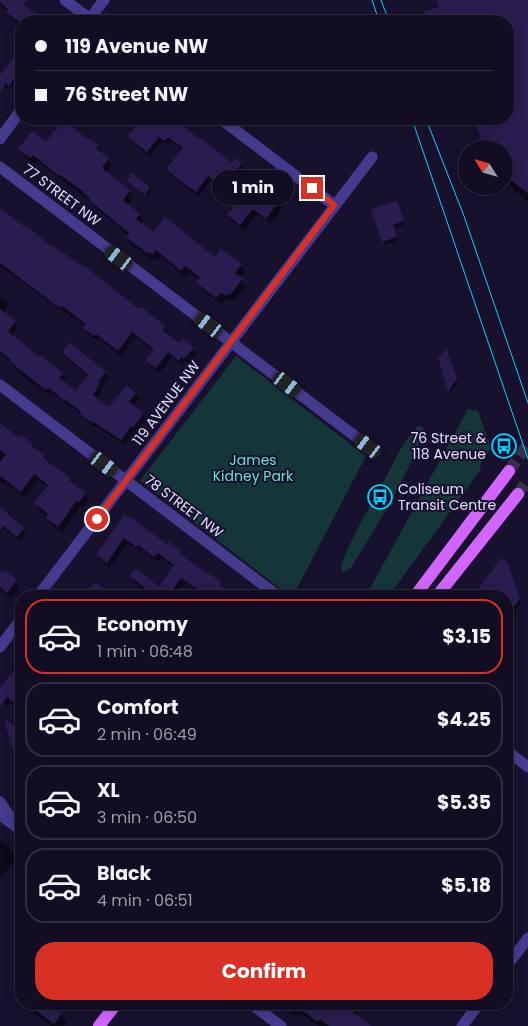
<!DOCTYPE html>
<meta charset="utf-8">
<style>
:root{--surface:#120d22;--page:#1b162a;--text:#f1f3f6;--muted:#9c9ca5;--line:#312d40;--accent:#d93025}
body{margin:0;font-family:Poppins,sans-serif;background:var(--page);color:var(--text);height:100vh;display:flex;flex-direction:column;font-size:19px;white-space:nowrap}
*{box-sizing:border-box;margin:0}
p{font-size:16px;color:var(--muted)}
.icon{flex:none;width:28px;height:28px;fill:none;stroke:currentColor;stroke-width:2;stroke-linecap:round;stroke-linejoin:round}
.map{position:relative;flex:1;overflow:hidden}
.details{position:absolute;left:15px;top:590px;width:498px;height:420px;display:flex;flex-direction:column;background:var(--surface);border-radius:20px;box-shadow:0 2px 12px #0003,0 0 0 1px var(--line)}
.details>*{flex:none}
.hud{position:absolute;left:15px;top:15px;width:499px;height:110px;border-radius:20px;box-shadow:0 2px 12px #0003,0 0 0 1px var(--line);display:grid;align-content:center;height:110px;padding:0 20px;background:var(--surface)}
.needle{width:32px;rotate:307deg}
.buttons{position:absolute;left:458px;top:140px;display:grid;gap:10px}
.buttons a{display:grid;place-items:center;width:55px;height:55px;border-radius:50%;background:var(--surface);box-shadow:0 2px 12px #0003,0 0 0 1px var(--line);font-size:25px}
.end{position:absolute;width:22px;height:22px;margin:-11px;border:6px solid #d93025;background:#fff;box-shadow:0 0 0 2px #fff}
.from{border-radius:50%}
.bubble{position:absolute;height:35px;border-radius:18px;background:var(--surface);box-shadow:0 2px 12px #0003,0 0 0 1px var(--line);font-size:16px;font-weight:700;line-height:35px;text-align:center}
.car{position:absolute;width:15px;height:30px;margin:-15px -8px;border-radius:6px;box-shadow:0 0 4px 1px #0007;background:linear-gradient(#222 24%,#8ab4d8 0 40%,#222 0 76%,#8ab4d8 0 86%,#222 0)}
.hud b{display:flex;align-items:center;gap:18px;height:48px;font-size:19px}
.hud b+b{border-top:1px solid var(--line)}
.hud i{width:12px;height:12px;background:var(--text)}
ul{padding:9px 0 0;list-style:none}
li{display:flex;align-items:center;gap:15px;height:75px;margin:0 10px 8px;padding:0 10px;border:2px solid var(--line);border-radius:20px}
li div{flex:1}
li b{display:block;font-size:19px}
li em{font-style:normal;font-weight:700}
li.on{border-color:var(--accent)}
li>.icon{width:45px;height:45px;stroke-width:1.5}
.cta{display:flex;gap:10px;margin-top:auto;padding:10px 20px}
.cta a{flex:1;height:58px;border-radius:20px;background:var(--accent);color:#fff;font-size:20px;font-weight:700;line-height:58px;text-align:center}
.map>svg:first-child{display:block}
.green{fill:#143638}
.shadow{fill:#0007}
.building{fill:#2b1c4f}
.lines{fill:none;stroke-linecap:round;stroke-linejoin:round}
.major-tunnel{stroke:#37304d;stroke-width:12;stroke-dasharray:12 6;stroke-linecap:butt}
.minor{stroke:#453b8e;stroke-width:11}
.major{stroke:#d265ff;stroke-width:12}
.tram{stroke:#0ad2ff;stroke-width:1}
.route{stroke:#d93025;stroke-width:6}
.labels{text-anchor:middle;stroke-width:4;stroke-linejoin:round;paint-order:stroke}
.street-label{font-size:14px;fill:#e4deff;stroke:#18112e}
.poi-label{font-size:14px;fill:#e4deff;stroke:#18112e;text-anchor:end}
.park-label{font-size:14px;fill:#64e5cf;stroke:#18112e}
</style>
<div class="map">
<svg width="528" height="1026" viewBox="0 0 528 1026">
<rect width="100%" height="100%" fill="#18112e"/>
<path class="green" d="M236,356L366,456L293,596H290L140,481Z
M468,409L478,411L491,448L480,465L481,469L389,596H366Z
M418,426L423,428C425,447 363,551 349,570L343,572L341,566C352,535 370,507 385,479C395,461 404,439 418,426Z"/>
<path class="shadow" d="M0,0H19L43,21H21V32L18,30L15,24L16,22L11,18L8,11L0,5Z
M437,0H528V203L515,191L504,178V149L477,123L476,119H508V21H429L426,13L440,8Z
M15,57L21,62V72L11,87L8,85L6,88L0,83V77Z
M141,119H174L181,126L232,164L235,159L241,164L244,169L231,187L229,186L225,191L211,180L199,196L177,181L167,169L183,150L171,141L168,145L162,141L150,156L131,142L128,137Z
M46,144L97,146L112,165L107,173L129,191L133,198L128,205L139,214L143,221L141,224L153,234L215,258L241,265L245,272L240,278L246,286L234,301L232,299L230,302L225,299L221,304L201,289L197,283L199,280L189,272L185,277L161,256L157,261L153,258L152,260L131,244L127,237L128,235L95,207L92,203L37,161L34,164L23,156L19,149Z
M133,175L149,188L151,191L147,196L130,183L128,181Z
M279,201L282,207L270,224L257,214L244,231L232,221L229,215Z
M398,206L404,225L394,228L398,241L385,245L373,210Z
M0,210L53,249L164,327L168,333L167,336L179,345L193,348L196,354L188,364L185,362L182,366L172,357L159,373L150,366L147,361L154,351L136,337L121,356L99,339L98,341L88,334L85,328L86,327L0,266Z
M0,296L5,299L9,305L3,313L15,322L18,328L12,336L39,359L62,374L66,379L63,383L76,393L88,377L67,358L63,352L105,372L109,378L101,388L102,390L97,399L109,409L135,393L139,399L133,407L143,414L146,420L124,445L96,426L95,428L70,405L69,406L55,395L51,393L49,395L28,380L15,368L11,362L0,353Z
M447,352L458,382L450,393L439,358Z
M0,423L19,439L21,437L32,445L47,463L70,479L73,485L85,494L89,500L82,508L80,507L62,533L51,525L47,518L48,517L39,510L35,503L48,487L38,480L25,497L8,485L7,486L0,481Z
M0,509L23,529L26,534L20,541L0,526Z
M124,517L167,546L180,552L182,557L220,582L223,589L232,596H204L185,583L175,596H153L134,582L131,576L159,588L175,568L161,558L158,562L142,549L140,552L128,543L110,568L101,561L97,555Z
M502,560L509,567L521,602L506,622V596H474Z
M0,571L16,580L20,587L11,598L0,590Z
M96,583L104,590L107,596H86Z
M67,592L71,596L73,593L78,596H64Z
M21,657V710L11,702L8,705L0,699V690L14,672L12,668Z
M21,721V761L16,729Z
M0,840L9,847L16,858L0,879Z
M24,1004H48L61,1014L67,1023L64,1026H51Z
M286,1004H333L336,1006L338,1004H361L362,1006L355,1015L369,1026H318L300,1013L298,1017L289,1010Z"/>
<path class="building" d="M0,0H26L23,4L46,21H18L6,12L8,9L0,2Z
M436,0H528V193L504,175V149H485L474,119H508V21H428L424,12L439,7Z
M15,55L21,60V68L9,86L6,83L0,92V75Z
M141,119H182L179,123L201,140L202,139L229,161L232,162L235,158L242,163L228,183L226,182L222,187L208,176L196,192L173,176L174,175L166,169L183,148L168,137L165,141L159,137L147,152L127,137Z
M63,120L89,140L90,139L98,145L96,148L109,158L102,168L130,190L123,200L140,214L136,219L153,232L165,217L215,257L221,248L242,264L235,273L243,278L230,295L228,293L226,296L221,293L216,298L196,283L200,277L185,266L181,271L156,250L153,255L149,252L148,254L126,237L129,233L89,200L90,199L81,190L60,175L59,176L33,155L30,158L18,149L32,131L46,142Z
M132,173L150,187L145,195L127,181Z
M256,179L275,194L274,196L280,200L266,219L253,209L240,225L227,215Z
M397,201L404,221L393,225L397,237L382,242L371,209Z
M0,208L25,227L29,228L52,247L53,246L82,266L83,265L139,309L141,307L165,326L163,331L179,343L183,339L194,348L184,359L182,357L179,361L168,352L156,368L145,361L154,349L132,332L118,351L96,334L94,336L83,328L86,324L62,306L60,308L0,263Z
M0,309L16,321L8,331L39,357L40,355L63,373L59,378L76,391L88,375L62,352L69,342L106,372L98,382L100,383L97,387L98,388L93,395L109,407L127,385L136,393L129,402L144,413L133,428L131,426L121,440L92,421L91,422L80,414L81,412L66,400L65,401L50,389L47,388L46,390L10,362L11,360L0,351Z
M446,348L457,379L448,392L438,357L441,356Z
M0,423L19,438L21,435L33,444L32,446L44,455L43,457L46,459L45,460L71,478L69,480L86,493L78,503L76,501L58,527L46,518L48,514L34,503L48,485L34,474L21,492L0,476V462L6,454L0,450Z
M0,507L24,528L17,537L3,526L0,530Z
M124,515L127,518L128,516L167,544L169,542L181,551L179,553L201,569L221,581L220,585L234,596H207L181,578L169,594L172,596H150L144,590L145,588L130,576L136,568L158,586L161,584L174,565L158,553L154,557L138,545L136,547L124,538L107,563L96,555Z
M501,558L508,563L520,599L506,617V596H473Z
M0,570L5,573L6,571L17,580L7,593L0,587Z
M95,582L105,589L99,596H94L88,592Z
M21,661V691L13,702L7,697L0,707V688Z
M3,717L21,732V769H19Z
M27,1004H50L62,1013L54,1024Z
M293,1004H354L350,1010L371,1026H329L320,1019L318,1022L314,1019Z"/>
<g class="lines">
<path class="major-tunnel" d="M509,471L528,444
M518,494L528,480"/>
<path class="minor" d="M65,0L93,21
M88,21L104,0
M221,119L334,205
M0,139L21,110
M0,167L368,446
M0,385L278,596
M38,596L372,157
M0,647L21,619
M506,750L528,767
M0,802L12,820
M0,815L21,830
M506,967L528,938
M251,1004L281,1026
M462,1026L479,1004"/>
<path class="major" d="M415,596L509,471
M437,596L518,494
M99,1026L116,1004"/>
<path class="tram" d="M372,0L379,21
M381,0L389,21
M412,119L528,459
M426,119L464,216L528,403"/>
</g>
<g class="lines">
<path class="route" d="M97,519L334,205L312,188"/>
</g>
<defs>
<g id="bus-ring" transform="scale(1.25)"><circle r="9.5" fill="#18112e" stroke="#0ad2ff" stroke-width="1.5"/><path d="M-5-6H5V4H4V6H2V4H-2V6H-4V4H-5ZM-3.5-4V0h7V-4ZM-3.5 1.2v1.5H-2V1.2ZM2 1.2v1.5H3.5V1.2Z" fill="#0ad2ff"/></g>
</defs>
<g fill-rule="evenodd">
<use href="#bus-ring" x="504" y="446"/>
<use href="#bus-ring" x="380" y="497"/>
</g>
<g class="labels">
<g class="street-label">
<text transform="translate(62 195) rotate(37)" y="5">77 STREET NW</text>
<text transform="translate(166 403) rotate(-53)" y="5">119 AVENUE NW</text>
<text transform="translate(184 506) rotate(37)" y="5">78 STREET NW</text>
</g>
<g class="poi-label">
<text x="486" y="443">76 Street &amp;<tspan x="486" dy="16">118 Avenue</tspan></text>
<text x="398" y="494" text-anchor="start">Coliseum<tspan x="398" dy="16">Transit Centre</tspan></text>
</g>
<g class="park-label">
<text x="253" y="465">James<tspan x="253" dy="16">Kidney Park</tspan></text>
</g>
</g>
</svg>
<div class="buttons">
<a><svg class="needle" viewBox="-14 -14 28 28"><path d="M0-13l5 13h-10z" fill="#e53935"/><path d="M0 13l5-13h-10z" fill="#9c9ca5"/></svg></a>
</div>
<i class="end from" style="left:97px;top:519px"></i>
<i class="end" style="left:312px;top:188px"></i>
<div class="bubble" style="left:212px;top:170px;width:82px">1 min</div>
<i class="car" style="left:119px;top:258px;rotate:307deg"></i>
<i class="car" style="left:209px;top:325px;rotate:307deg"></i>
<i class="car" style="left:287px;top:384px;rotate:127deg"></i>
<i class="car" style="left:368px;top:446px;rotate:307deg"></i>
<i class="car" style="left:104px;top:464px;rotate:127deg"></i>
<div class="hud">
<b><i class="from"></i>119 Avenue NW</b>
<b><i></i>76 Street NW</b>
</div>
<section class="details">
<ul>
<li class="on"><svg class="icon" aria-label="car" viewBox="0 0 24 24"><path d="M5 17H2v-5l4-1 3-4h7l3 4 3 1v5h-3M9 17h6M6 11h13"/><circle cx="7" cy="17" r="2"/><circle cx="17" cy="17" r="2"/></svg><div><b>Economy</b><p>1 min · 06:48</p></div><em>$3.15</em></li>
<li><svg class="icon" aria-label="car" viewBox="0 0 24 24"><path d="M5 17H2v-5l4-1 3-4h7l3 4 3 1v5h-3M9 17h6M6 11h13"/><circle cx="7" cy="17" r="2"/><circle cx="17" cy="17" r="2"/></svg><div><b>Comfort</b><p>2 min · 06:49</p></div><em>$4.25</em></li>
<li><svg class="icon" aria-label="car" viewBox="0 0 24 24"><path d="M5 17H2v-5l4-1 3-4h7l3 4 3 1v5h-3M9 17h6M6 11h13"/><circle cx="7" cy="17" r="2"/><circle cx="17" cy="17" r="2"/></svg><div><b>XL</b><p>3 min · 06:50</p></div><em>$5.35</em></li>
<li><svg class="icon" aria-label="car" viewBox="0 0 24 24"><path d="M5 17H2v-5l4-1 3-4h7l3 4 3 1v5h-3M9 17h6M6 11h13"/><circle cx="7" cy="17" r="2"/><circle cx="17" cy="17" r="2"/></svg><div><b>Black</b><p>4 min · 06:51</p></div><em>$5.18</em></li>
</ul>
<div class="cta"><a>Confirm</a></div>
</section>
</div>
